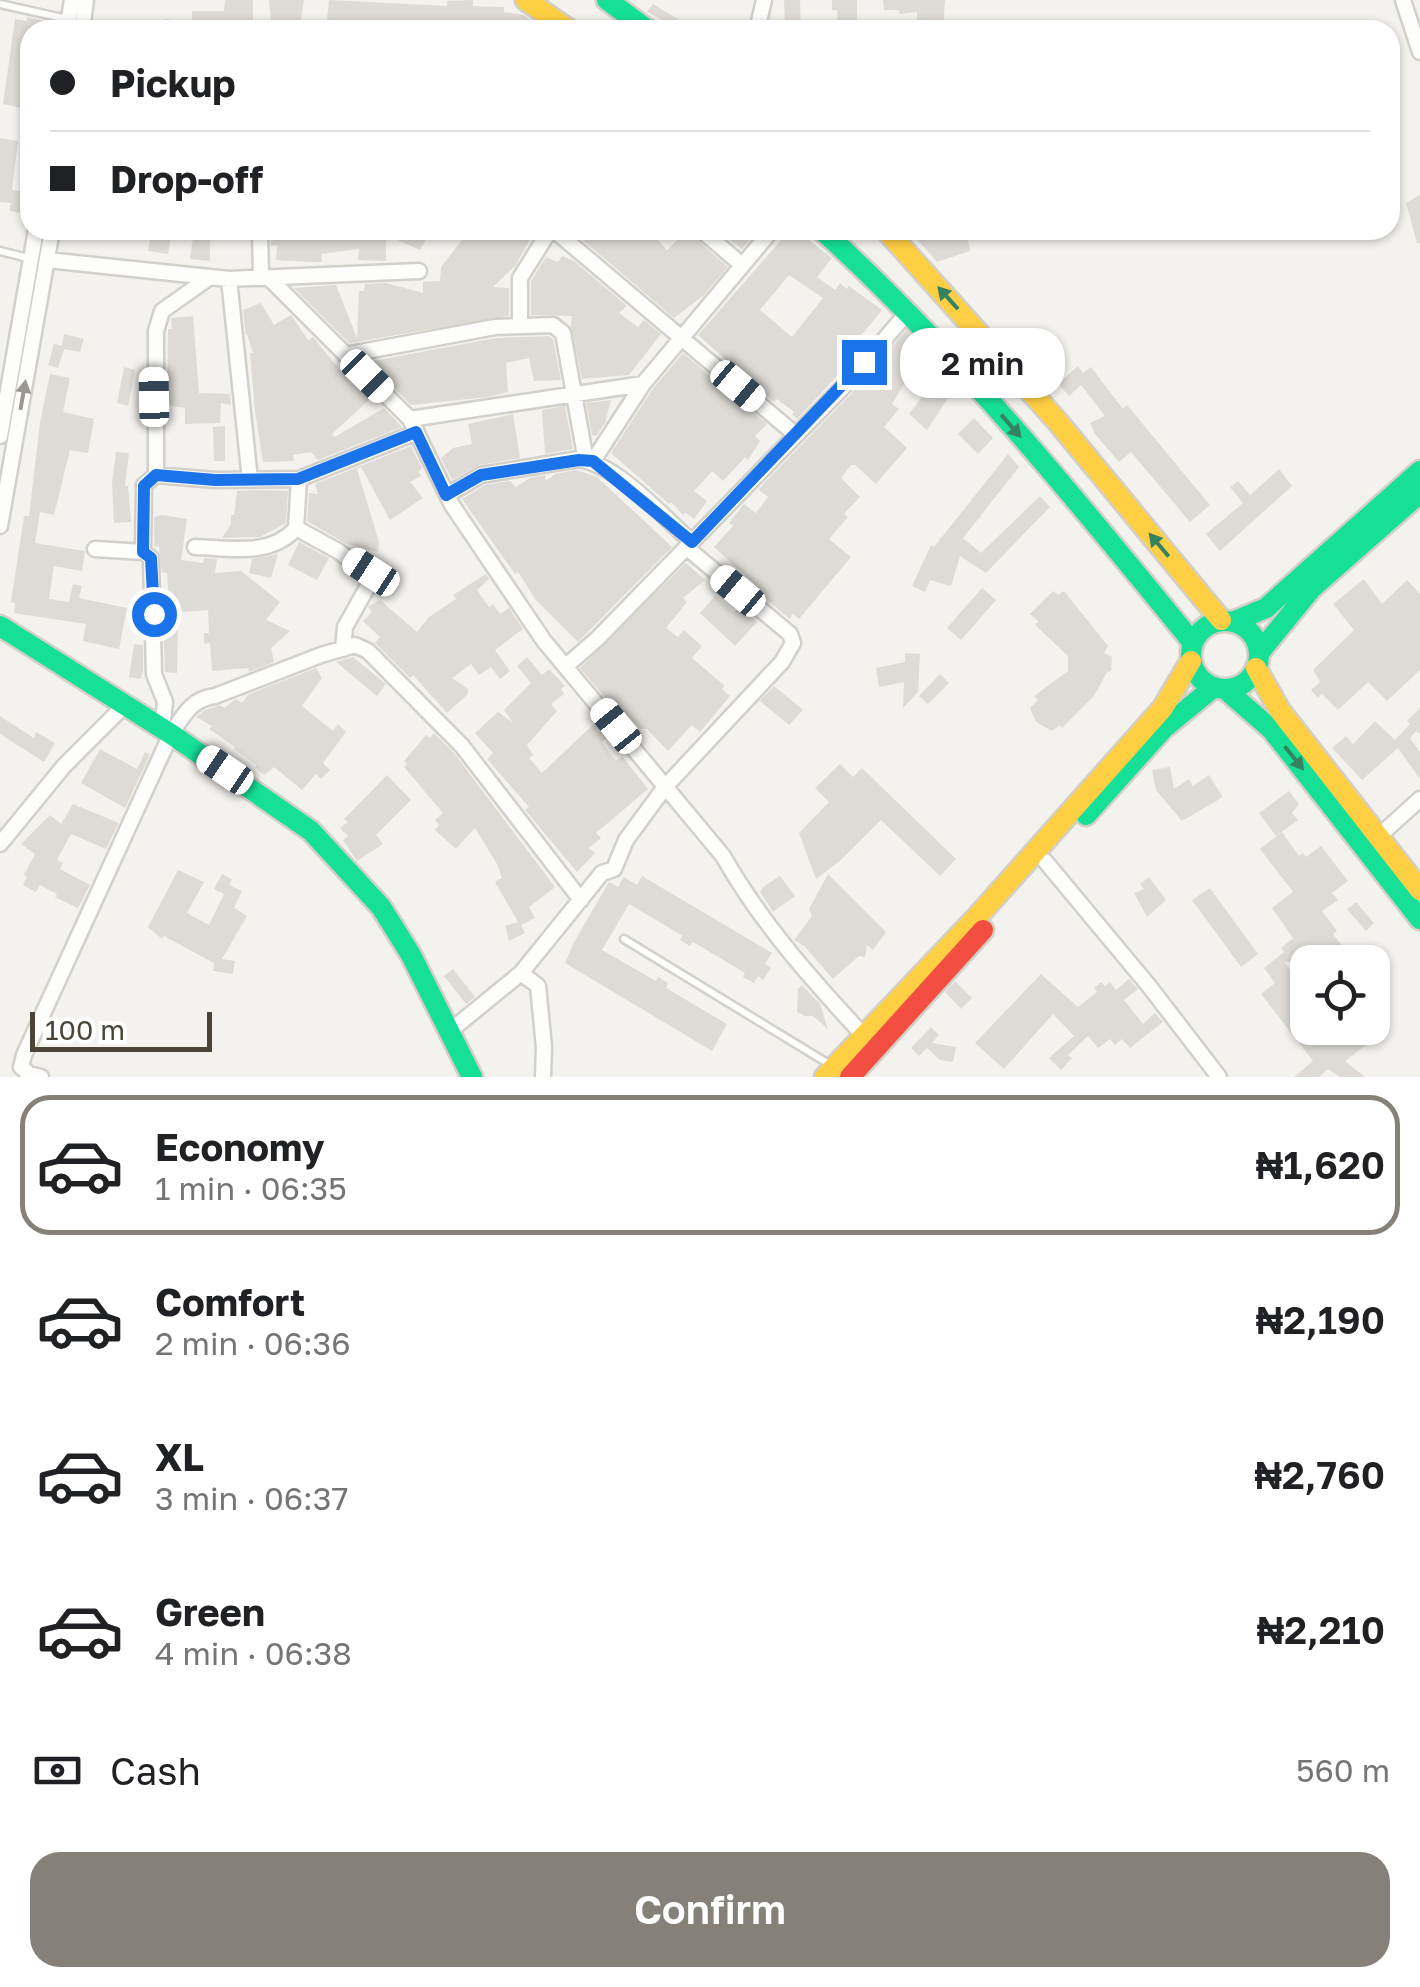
<!DOCTYPE html>
<meta charset="utf-8">
<style>
:root{--surface:#fff;--page:#f6f6f6;--text:#202124;--muted:#757577;--line:#e0e0e0;--accent:#868178}
body{margin:0;font-family:"Golos Text",sans-serif;background:var(--page);color:var(--text);height:100vh;display:flex;flex-direction:column;font-size:38px;white-space:nowrap}
*{box-sizing:border-box;margin:0}
p{font-size:32px;color:var(--muted)}
.icon{flex:none;width:55px;height:55px;fill:none;stroke:currentColor;stroke-width:2;stroke-linecap:round;stroke-linejoin:round}
.map{position:relative;height:1077px;overflow:hidden}
.side{display:flex;flex-direction:column;background:var(--surface);flex:1}
.side>*{flex:none}
.top-card{position:absolute;left:20px;top:20px;width:1380px;height:220px;border-radius:30px;box-shadow:0 2px 8px #0004;display:grid;align-content:center;height:220px;padding:0 30px;background:var(--surface)}
.controls{position:absolute;left:1290px;top:945px;display:grid;gap:20px}
.controls a{display:grid;place-items:center;width:100px;height:100px;border-radius:20px;background:var(--surface);box-shadow:0 2px 8px #0004;font-size:50px}
.scale{position:absolute;left:30px;bottom:25px;width:182px;box-sizing:border-box;padding-left:10px;border:5px solid #4b4439;border-top:0;font-size:28px;line-height:35px;white-space:nowrap;color:#4b4439;-webkit-text-stroke:8px #fff;paint-order:stroke}
.end{position:absolute;width:45px;height:45px;margin:-22px;border:12px solid #1a73e8;background:#fff;box-shadow:0 0 0 5px #fff}
.from{border-radius:50%}
.bubble{position:absolute;height:70px;border-radius:30px;background:var(--surface);box-shadow:0 2px 8px #0004;font-size:32px;font-weight:600;line-height:70px;text-align:center}
.car{position:absolute;width:30px;height:60px;margin:-30px -15px;border-radius:12px;box-shadow:0 0 8px 2px #0007;background:linear-gradient(#fff 24%,#345 0 40%,#fff 0 76%,#345 0 86%,#fff 0)}
.top-card b{display:flex;align-items:center;gap:35px;height:95px;font-size:38px}
.top-card b+b{border-top:2px solid var(--line)}
.top-card i{width:25px;height:25px;background:var(--text)}
ul{padding:18px 0 0;list-style:none}
li{display:flex;align-items:center;gap:30px;height:140px;margin:0 20px 15px;padding:0 10px;border:5px solid transparent;border-radius:30px}
li div{flex:1}
li b{display:block;font-size:38px}
li em{font-style:normal;font-weight:600}
li.current{border-color:var(--accent)}
li>.icon{width:90px;height:90px;stroke-width:1.5}
.pay{display:flex;align-items:center;gap:25px;height:110px;padding:0 30px;font-size:38px}
.pay p{margin-inline-start:auto}
.cta{display:flex;gap:20px;margin-top:auto;padding:20px 30px}
.cta a{flex:1;height:115px;border-radius:30px;background:var(--accent);color:#fff;font-size:40px;font-weight:600;line-height:115px;text-align:center}
.map>svg:first-child{display:block}
.building{fill:#dedbd6;fill-rule:evenodd}
.lines{fill:none;stroke-linecap:round;stroke-linejoin:round}
.lane-casing{stroke:#d2d0cb;stroke-width:11}
.street-casing{stroke:#d2d0cb;stroke-width:19}
.fast-casing{stroke:#d3cfc5;stroke-width:25}
.slow-casing{stroke:#d3cfc5;stroke-width:25}
.jam-casing{stroke:#d3cfc5;stroke-width:25}
.lane{stroke:#fdfdfc;stroke-width:6}
.street{stroke:#fdfdfc;stroke-width:14}
.fast{stroke:#16e098;stroke-width:20}
.slow{stroke:#ffcf43;stroke-width:20}
.jam{stroke:#f24e42;stroke-width:20}
.oneway{fill:#36825f}
.oneway2{fill:#9b9791}
.route{stroke:#1a73e8;stroke-width:12}
</style>
<div class="map">
<svg width="1420" height="1077" viewBox="0 0 1420 1077">
<rect width="100%" height="100%" fill="#f4f2ee"/>
<path class="building" d="M225,0H253V30L203,26L202,30H163L164,19L192,22V11H224Z
M269,0H304L299,30L277,27L278,21H271Z
M329,0L447,6V1L473,0V6L504,7V12L524,15L545,30L504,29L505,21H475V30H326Z
M784,0H800L801,30H785Z
M832,0H857V30H838L837,10H832Z
M883,0H945L943,30H917V12L900,14L899,10H884Z
M653,4L681,21L684,26L681,30L647,12Z
M27,17L44,21L42,30H30L27,86L30,91L26,109L3,104L15,19L27,21Z
M0,138L18,141L12,190L25,192L20,213L9,211L11,203L0,202Z
M1420,195V243H1417L1406,203Z
M152,230H172L168,254L148,251Z
M194,230H210V261L190,259Z
M271,230H431L420,250L386,235V261L358,260L359,249L321,254L322,262H310L276,260L277,245L271,246Z
M470,230H535L516,265L493,287L509,288V316L349,343L294,288L336,285L357,338L359,291H364L365,284L386,283L423,293V282L440,281L441,267Z
M571,230H649L667,250L687,231L728,267L703,296L674,318Z
M730,230H758L742,249L726,237Z
M790,230H796L832,258L817,277L835,290L840,283L847,289L849,286L882,310L855,343L862,349L797,419L792,414L794,412L777,399L774,402L698,335ZM789,275L823,298L792,337L760,310Z
M909,230H966L970,251L937,262Z
M562,256L574,261L627,306L619,313L638,327L644,320L661,334L629,375L582,379L571,326L572,316L531,315V281L546,257L558,262Z
M261,303L274,325L291,315L308,340L313,337L344,375L347,371L371,398L332,434L335,437L384,408L402,427L318,460L311,452L293,455L294,461L263,462L255,412L250,353H253L247,334L246,336L243,310Z
M193,316L199,393L230,394L231,405L221,403L220,423L185,424V408L167,405L168,329H172L171,318Z
M906,330L936,361L927,374L915,366L892,404L899,409L884,427L907,448L876,484L855,465H851L841,478L860,497L844,514L848,517L829,539L851,557L799,619L793,614L790,619L757,592L760,589L714,547L733,526L729,523L744,504L756,513L768,497L759,490L764,483L851,394Z
M64,334L84,339L80,352L64,349L58,368L48,365L54,344L62,346Z
M549,336L553,339L561,380L534,381L529,358L506,363L508,392L488,397L411,405L394,388L391,378L388,382L368,362L496,338Z
M683,353L767,424L755,436L760,441L748,460L745,457L723,481L712,471L694,491L707,501L694,519L686,513L683,515L671,502L669,504L611,453L652,390Z
M1078,366L1083,373L1091,367L1123,409L1127,405L1210,505L1190,522L1131,452L1119,462L1095,434L1090,423L1105,416L1081,385L1069,396L1058,384Z
M124,367L135,370L128,406L117,403Z
M50,374L70,378L63,412L94,419L88,453L70,450L54,515L40,512L35,543L85,551L82,571L54,566L49,599L69,602L73,584L82,586L79,598L127,608L119,649L83,641L86,624L14,613L15,603L11,602L24,516H29L40,423Z
M939,374L954,389L927,430L909,414Z
M611,400L605,423L596,436L592,435L586,403Z
M565,406L573,449L545,454L542,410Z
M513,414L520,458L479,465L452,480L441,458L453,448L472,444L468,424Z
M974,418L993,438L978,454L958,434Z
M225,426V461H214L213,427Z
M411,446L422,468L418,471L421,476L410,482L423,498L390,520L361,467L357,469L379,542L378,552L346,544L307,521L309,493L318,494L315,484Z
M116,452L129,453L125,486H128L131,522L114,523L112,483Z
M1008,454L1019,467L963,538L981,553L1040,496L1050,507L986,573L960,556L951,586L930,580L925,592L912,586L931,545L934,547Z
M1279,469L1292,486L1220,551L1206,534L1243,503L1230,487L1238,481L1250,495Z
M576,470L597,477L672,547L578,642L535,599L518,572L515,574L462,499L485,485L510,481L516,487L530,478L545,475L546,481L555,474Z
M257,490L288,491L286,523L260,537L222,538L231,524V515H234L237,491Z
M162,515L187,519L181,560L203,563L204,558L217,559L215,573L241,571L280,602L266,620L290,631L271,648L274,662L249,672L248,668L212,671L210,643L204,644V633H209L208,610L170,613L167,573L162,572L159,547L154,546V517Z
M299,542L329,558L317,580L288,565Z
M278,554L271,578L249,573L252,559Z
M686,563L705,580L683,598L687,602L666,628L678,637L684,630L702,646L692,658L725,686L722,689L730,696L700,732L692,725L668,751L647,729H641L605,698L580,668Z
M486,574L489,579L477,590L489,607L493,604L500,614L509,608L523,629L495,650L510,671L500,679L491,667L479,675L471,664L452,678L468,689V694L447,713L413,675L410,678L375,643L380,637L363,621L372,612L368,607L380,600L417,632L429,617L456,599L453,595Z
M1364,579L1382,604L1407,580L1420,594V670L1387,701L1368,682L1338,710L1322,694L1318,698L1311,690L1320,682L1313,670L1354,630L1333,604Z
M982,588L996,600L961,640L947,628Z
M1053,591L1058,595L1064,591L1108,646L1104,653L1112,657L1111,671L1107,672L1094,696L1062,728L1060,725L1052,731L1036,722L1030,708L1038,700L1034,696L1068,671V656L1035,625L1039,622L1030,614Z
M715,596L734,612L740,606L757,622L735,646L700,613Z
M163,620H178L177,673L165,672Z
M134,644L143,645V672L140,679L129,677Z
M905,653L920,654L918,692L903,708L904,682L879,687L876,668L905,662Z
M353,657L386,684L377,696L336,662Z
M527,657L542,675L549,669L565,686L561,689L564,694L551,704L557,711L527,745L533,755L529,758L542,773L597,721L607,737L602,742L616,761L622,756L648,789L596,833L601,838L589,848L595,853L577,872L525,810L529,807L487,759L493,753L475,733L498,712L513,723L504,710L531,683L517,666Z
M316,668L322,678L302,706L333,731L338,724L346,732L323,763L330,770L321,779L316,774L302,790L274,767L264,775L255,767L257,765L234,749L235,747L209,729L212,726L196,717L205,710L220,705L224,708L236,699L242,703L249,694Z
M940,674L949,683L928,704L919,696Z
M774,686L803,710L789,725L760,701Z
M1420,708V734L1416,731L1410,738L1420,752V779L1398,748L1362,780L1332,748L1346,736L1353,744L1375,721L1395,740L1410,724L1407,721Z
M0,716L34,738L36,732L55,743L44,762L0,734Z
M434,733L454,753L555,887L529,907L535,918L521,925L525,933L509,941L505,926L518,922L495,882L502,878L497,864L475,828L456,849L435,830L439,825L435,820L443,813L404,767L407,764L404,761L426,735L430,738Z
M100,749L137,769L145,752L150,755L125,808L81,783Z
M840,764L853,777L862,768L956,859L940,876L881,820L842,859L816,879L799,833L829,802L815,788Z
M1170,767L1174,789L1189,779L1193,786L1209,775L1223,797L1182,821L1156,790L1152,770Z
M387,775L411,800L376,835L383,844L357,861L343,840L348,836L340,828L348,822L344,819Z
M1289,791L1299,804L1292,813L1298,820L1276,836L1259,813Z
M73,804L119,823L106,849L71,834L57,860L63,863L60,869L90,885L78,908L55,897L57,894L40,885L36,892L23,885L27,877L24,875L35,854L21,844L50,815L61,824Z
M1282,832L1299,856L1303,853L1306,857L1321,846L1348,881L1332,893L1338,900L1322,911L1337,931L1333,934L1353,960L1365,951L1390,983L1377,993L1385,1005L1372,1015V962H1284L1308,993V1028H1352L1366,1045L1345,1061L1365,1077H1340L1328,1069L1319,1077H1294L1313,1061L1261,994L1275,983L1264,968L1284,952L1281,948L1293,938L1272,908L1293,892L1260,849Z
M178,870L204,882L187,913L209,925L224,894L214,889L222,874L232,879L229,885L242,891L234,908L247,916L222,959L235,961L233,974L213,971L214,963L164,936L162,939L148,927Z
M828,874L886,932L873,950L867,945L865,957L859,956L833,979L804,946L794,940L812,916L809,909Z
M642,876L772,953L765,964L771,968L763,980L758,976L754,983L743,977L745,973L693,942L690,946L680,940L683,936L629,904L602,950L656,981L658,977L668,983L666,988L727,1024L712,1051L565,963L573,944L609,882L618,887L624,877L637,885Z
M780,876L795,896L773,912L760,892L764,886Z
M1149,877L1166,900L1147,917L1134,893L1144,889L1140,884Z
M1210,888L1258,954L1241,967L1192,900Z
M1356,902L1374,923L1366,931L1347,909Z
M453,969L475,997L466,1004L444,976Z
M1041,974L1078,1007L1097,992L1094,988L1101,982L1105,986L1110,982L1116,990L1129,979L1138,989L1124,1000L1143,1024L1155,1013L1163,1022L1130,1048L1122,1039L1115,1045L1110,1039L1098,1048L1088,1036L1068,1055L1072,1058L1061,1070L1049,1058L1074,1036L1053,1014L1004,1069L975,1043Z
M955,981L972,998L961,1009L945,992Z
M802,985L820,1004L828,1029L813,1016H805L797,1012L798,989Z
M931,1027L939,1035L932,1043L956,1047L953,1062L940,1060L927,1048L919,1056L911,1048Z"/>
<g class="lines">
<g class="lane-casing">
<path id="lane" d="M0,4L67,19
M0,251L28,258
M624,939L829,1064"/>
</g>
<g class="street-casing">
<path id="street" d="M1403,0L1420,52
M67,30L72,0
M82,30L86,0
M757,30L764,0
M260,230L261,277
M554,230L796,435
M701,230L742,265
M47,260L229,279L419,271
M269,278L410,419L452,505L544,641L723,856C761,923 812,980 864,1036
M229,279L250,480
M520,326V278L550,230
M345,355L495,327L553,325L563,333L586,461
M410,419L643,384
M0,436L36,230
M593,461L643,384L772,230
M156,475V331L162,311L210,277
M299,479L417,432
M447,495L481,475L579,459C618,465 662,516 692,542
M0,526L52,230
M195,547C231,548 271,557 296,528
M95,549L143,552L151,558L154,674L165,702L162,728
M143,552L144,485L156,475L215,480L299,479L296,528L338,551L373,577L345,627L343,649
M566,666L597,639L843,387L908,312
M1379,836L1420,799
M0,844L64,766L126,704
M1045,861L1149,986L1219,1077
M521,973L538,986L544,1047L543,1077
M450,1031L521,973L602,873L614,869L626,840L665,787L782,662L793,643L790,634L687,548
M41,1077L29,1074L21,1067L24,1055L171,734C184,715 191,699 215,696L321,655L355,645L368,651L462,746L581,900"/>
</g>
<g class="fast-casing">
<path id="fast" d="M607,0L648,30
M822,230C960,356 1076,499 1193,643
M1191 655a34 34 0 1 1 68 0a34 34 0 1 1-68 0Z
M1235,621L1266,608L1420,471
M0,626L171,734L311,831L381,907L411,955L472,1077
M1259,653L1312,588L1420,493
M1225,689L1272,730L1420,919
M1086,815L1164,728L1214,687"/>
</g>
<g class="slow-casing">
<path id="slow" d="M526,0L569,30
M886,230L1057,421L1221,620
M1256,668L1280,711L1420,890
M825,1077L978,916L1163,708L1191,661"/>
</g>
<g class="jam-casing">
<path id="jam" d="M850,1077L983,930"/>
</g>
<use href="#lane" class="lane"/>
<use href="#street" class="street"/>
<use href="#fast" class="fast"/>
<use href="#slow" class="slow"/>
<use href="#jam" class="jam"/>
</g>
<defs><path id="oneway-solid" d="M-6-.8H1V-3.2L6.5 0L1 3.2V.8H-6Z" transform="scale(2.5)"/></defs>
<g class="oneway">
<use href="#oneway-solid" transform="translate(948 298) rotate(-132)"/>
<use href="#oneway-solid" transform="translate(1011 426) rotate(49)"/>
<use href="#oneway-solid" transform="translate(1159 545) rotate(-130)"/>
<use href="#oneway-solid" transform="translate(1294 758) rotate(51)"/>
</g>
<use class="oneway2" href="#oneway-solid" transform="translate(23 395) rotate(-80)"/>
<g class="lines">
<path class="route" d="M154,614L151,558L143,552L144,486L156,475L215,480L298,479L416,432L446,495L481,475L579,460L593,461L692,542L864,362"/>
</g>
</svg>
<div class="controls">
<a><svg class="icon" aria-label="locate" viewBox="0 0 24 24"><circle cx="12" cy="12" r="6"/><path d="M12 2v4M12 18v4M2 12h4M18 12h4"/></svg></a>
</div>
<div class="scale">100 m</div>
<i class="end from" style="left:154px;top:614px"></i>
<i class="end" style="left:864px;top:362px"></i>
<div class="bubble" style="left:900px;top:328px;width:165px">2 min</div>
<i class="car" style="left:367px;top:376px;rotate:135deg"></i>
<i class="car" style="left:738px;top:386px;rotate:130deg"></i>
<i class="car" style="left:154px;top:397px;rotate:359deg"></i>
<i class="car" style="left:371px;top:572px;rotate:303deg"></i>
<i class="car" style="left:738px;top:591px;rotate:310deg"></i>
<i class="car" style="left:616px;top:726px;rotate:321deg"></i>
<i class="car" style="left:225px;top:770px;rotate:304deg"></i>
<div class="top-card">
<b><i class="from"></i>Pickup</b>
<b><i></i>Drop-off</b>
</div>
</div>
<section class="side">
<ul>
<li class="current"><svg class="icon" aria-label="car" viewBox="0 0 24 24"><path d="M5 17H2v-5l4-1 3-4h7l3 4 3 1v5h-3M9 17h6M6 11h13"/><circle cx="7" cy="17" r="2"/><circle cx="17" cy="17" r="2"/></svg><div><b>Economy</b><p>1 min · 06:35</p></div><em>₦1,620</em></li>
<li><svg class="icon" aria-label="car" viewBox="0 0 24 24"><path d="M5 17H2v-5l4-1 3-4h7l3 4 3 1v5h-3M9 17h6M6 11h13"/><circle cx="7" cy="17" r="2"/><circle cx="17" cy="17" r="2"/></svg><div><b>Comfort</b><p>2 min · 06:36</p></div><em>₦2,190</em></li>
<li><svg class="icon" aria-label="car" viewBox="0 0 24 24"><path d="M5 17H2v-5l4-1 3-4h7l3 4 3 1v5h-3M9 17h6M6 11h13"/><circle cx="7" cy="17" r="2"/><circle cx="17" cy="17" r="2"/></svg><div><b>XL</b><p>3 min · 06:37</p></div><em>₦2,760</em></li>
<li><svg class="icon" aria-label="car" viewBox="0 0 24 24"><path d="M5 17H2v-5l4-1 3-4h7l3 4 3 1v5h-3M9 17h6M6 11h13"/><circle cx="7" cy="17" r="2"/><circle cx="17" cy="17" r="2"/></svg><div><b>Green</b><p>4 min · 06:38</p></div><em>₦2,210</em></li>
</ul>
<div class="pay"><svg class="icon" aria-label="cash" viewBox="0 0 24 24"><path d="M3 7h18v10H3z"/><circle cx="12" cy="12" r="2"/></svg>Cash<p>560 m</p></div>
<div class="cta"><a>Confirm</a></div>
</section>
